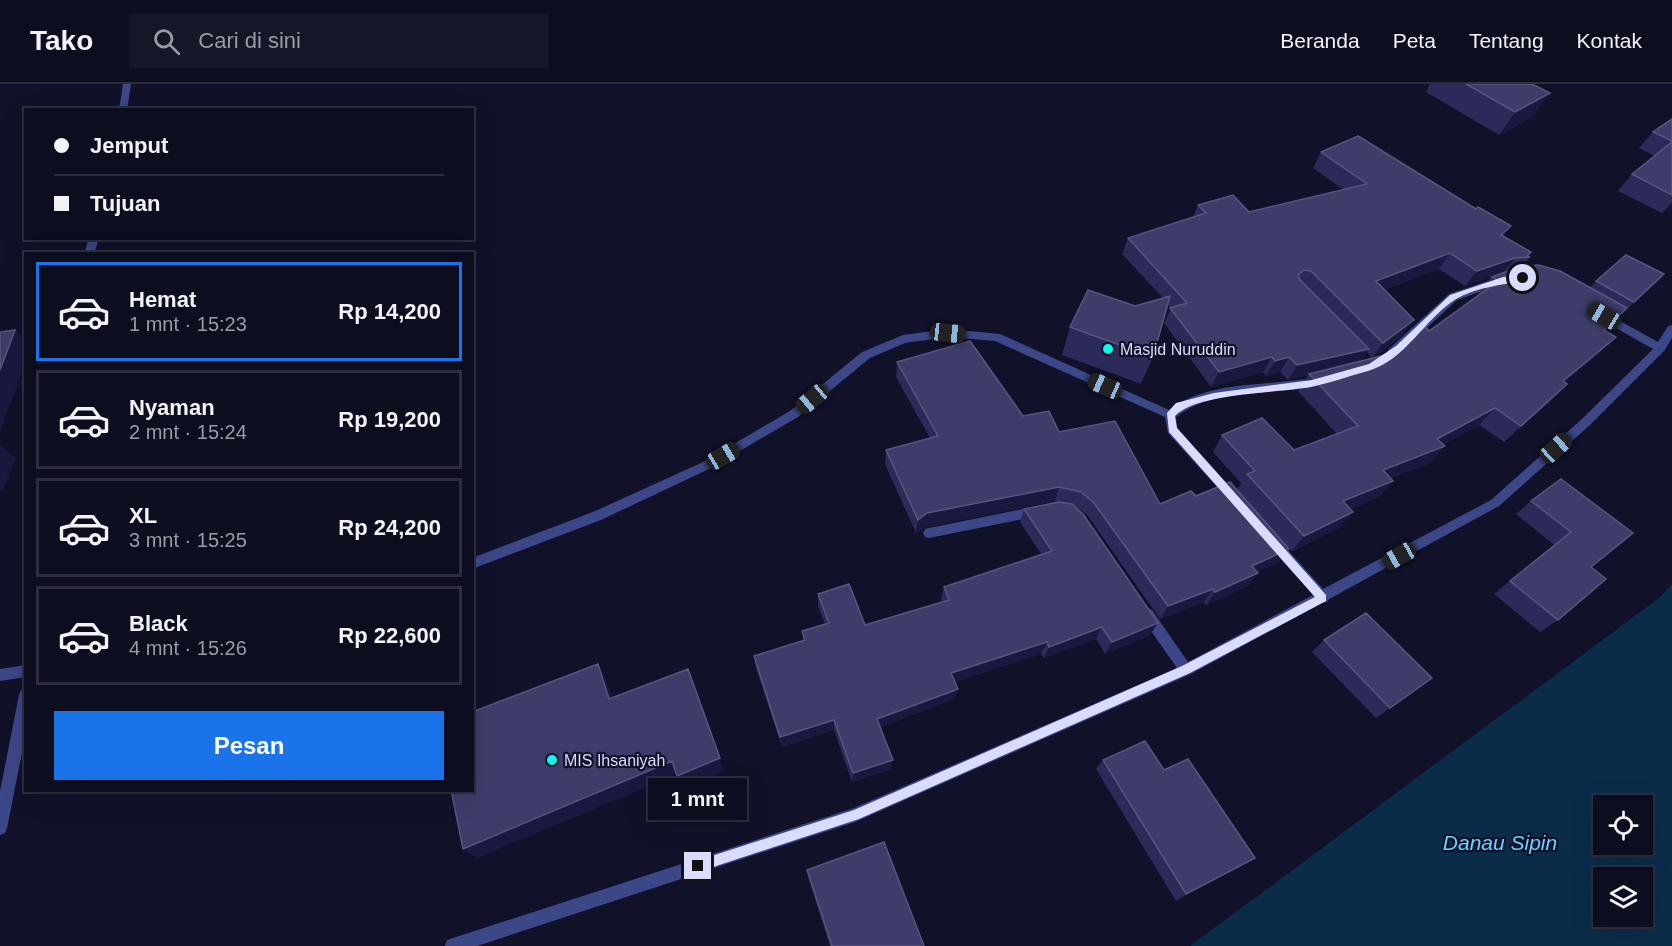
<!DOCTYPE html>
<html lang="id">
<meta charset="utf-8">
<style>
:root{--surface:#0d0d20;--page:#161629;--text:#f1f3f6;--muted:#9a9ca5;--line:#2d2d3e;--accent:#1a73e8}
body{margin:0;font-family:Arial,sans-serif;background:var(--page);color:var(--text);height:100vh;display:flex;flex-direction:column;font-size:22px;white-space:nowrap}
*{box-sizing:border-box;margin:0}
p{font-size:20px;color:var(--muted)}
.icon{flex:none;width:33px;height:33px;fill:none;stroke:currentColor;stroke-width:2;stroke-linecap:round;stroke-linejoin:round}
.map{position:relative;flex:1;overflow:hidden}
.drawer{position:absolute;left:24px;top:168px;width:450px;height:540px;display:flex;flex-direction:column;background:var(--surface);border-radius:0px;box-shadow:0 6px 24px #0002,0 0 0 2px var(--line)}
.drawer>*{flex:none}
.top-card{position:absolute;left:24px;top:24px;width:450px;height:132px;border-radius:0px;box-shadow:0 6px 24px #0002,0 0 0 2px var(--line);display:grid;align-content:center;height:132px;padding:0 30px;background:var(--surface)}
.tools{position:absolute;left:1593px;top:711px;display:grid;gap:12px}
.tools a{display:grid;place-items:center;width:60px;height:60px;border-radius:0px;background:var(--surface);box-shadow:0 6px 24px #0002,0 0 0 2px var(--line);font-size:30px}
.end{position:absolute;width:27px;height:27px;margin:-14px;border:8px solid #dadcff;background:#111;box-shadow:0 0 0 3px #111}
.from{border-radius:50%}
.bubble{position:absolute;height:42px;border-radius:0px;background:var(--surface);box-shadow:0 6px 24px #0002,0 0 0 2px var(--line);font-size:20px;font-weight:700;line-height:42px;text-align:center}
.car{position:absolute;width:18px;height:36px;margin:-18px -9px;border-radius:8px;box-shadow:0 0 4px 2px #0007;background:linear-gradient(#222 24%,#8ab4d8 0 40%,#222 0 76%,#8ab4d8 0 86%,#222 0)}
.top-card b{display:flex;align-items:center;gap:21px;height:57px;font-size:22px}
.top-card b+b{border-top:2px solid var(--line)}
.top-card i{width:15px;height:15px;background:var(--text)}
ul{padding:10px 0 0;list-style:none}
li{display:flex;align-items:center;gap:18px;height:99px;margin:0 12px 9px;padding:0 18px;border:3px solid var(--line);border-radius:0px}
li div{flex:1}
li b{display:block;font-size:22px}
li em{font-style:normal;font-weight:700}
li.selected{border-color:var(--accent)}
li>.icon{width:54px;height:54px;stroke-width:1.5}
.button{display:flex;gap:12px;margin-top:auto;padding:12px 30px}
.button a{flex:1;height:69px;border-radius:0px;background:var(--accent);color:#fff;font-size:24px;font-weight:700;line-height:69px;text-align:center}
header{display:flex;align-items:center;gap:36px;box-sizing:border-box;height:84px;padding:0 30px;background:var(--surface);border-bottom:2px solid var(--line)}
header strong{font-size:28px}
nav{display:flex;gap:33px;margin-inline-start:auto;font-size:21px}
.search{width:420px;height:54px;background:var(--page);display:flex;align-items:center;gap:15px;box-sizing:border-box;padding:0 21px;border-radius:0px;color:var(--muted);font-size:22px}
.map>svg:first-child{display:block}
.water{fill:#0b2c48;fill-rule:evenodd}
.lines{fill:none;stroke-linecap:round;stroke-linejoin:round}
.street{fill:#3c4788;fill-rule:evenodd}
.wall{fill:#2b2a58;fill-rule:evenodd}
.shaded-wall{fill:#19183e}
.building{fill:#3e3d6a;stroke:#565681;stroke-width:1.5}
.route{fill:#dadcff}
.poi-dot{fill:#07fdeb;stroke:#11112a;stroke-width:2}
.labels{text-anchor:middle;stroke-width:4.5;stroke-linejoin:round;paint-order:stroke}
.poi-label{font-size:16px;fill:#dadcff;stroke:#11112a;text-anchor:start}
.near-water-label{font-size:21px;font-style:italic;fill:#68d3fe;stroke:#11112a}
</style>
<header>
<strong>Tako</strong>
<div class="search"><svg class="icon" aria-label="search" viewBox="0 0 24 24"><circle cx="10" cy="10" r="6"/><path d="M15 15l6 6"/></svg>Cari di sini</div>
<nav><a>Beranda</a><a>Peta</a><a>Tentang</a><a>Kontak</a></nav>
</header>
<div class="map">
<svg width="1672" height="862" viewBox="0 0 1672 862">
<rect width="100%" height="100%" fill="#11112a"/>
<path class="water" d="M1672,500V862H1190L1659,514ZM1604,722H1642V760H1604ZM1604,794H1642V832H1604Z"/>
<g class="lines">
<path class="street" d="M123,0H131L127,26H119Z
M89,154H99L94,170H84Z
M1500,193L1505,197L1504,199L1457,216L1396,272H1388L1387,269L1388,266L1449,210Z
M1602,227L1658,258L1668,242L1672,241V254L1664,267L1591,340L1499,422L1329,515L1327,518L1322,519L1191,590L855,738L477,862H445L447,856L453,854L854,724L1177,584L1142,534L1141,530L1142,526L1147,524L1152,526L1188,578L1313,511L1270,463L1268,459L1270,455L1274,454L1278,455L1323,505L1491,416L1583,334L1653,265L1598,234L1597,231L1598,228Z
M948,245L1000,250L1169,326C1210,295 1270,303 1318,293L1323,297L1322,300C1274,314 1217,301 1176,333L1177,344L1236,409L1238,412L1236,415H1228L1168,349L1165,333L995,257L948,253L905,259L870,274L798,333L709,385L601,436L472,485V474L593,428L701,379L790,327L862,268L903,251Z
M1038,422L1042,423L1044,427L1042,431L1038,432L929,454L925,453L923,449L925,445L929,444Z
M26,581V593L0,597V585Z
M26,605V649L7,744L5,749L0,751V707L19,611L21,606Z"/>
</g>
<path class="wall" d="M1430,0H1532L1533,33L1499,51L1426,8Z
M1672,35V121L1662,129L1618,107L1632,90L1655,72L1639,64L1653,48Z
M1321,68L1476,125L1511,142L1503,152L1530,173L1522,183L1590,204L1596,197L1664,190L1605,246L1616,253L1598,270L1565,298L1567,300L1550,317L1504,358L1479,341L1443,360L1445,362L1430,379L1390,394L1393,397L1379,413L1350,425L1340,443L1292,467L1255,427L1279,478L1257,488L1258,489L1248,502L1206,521L1204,518L1160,535L1088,432L1076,422L1073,421L1150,551L1105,570L1096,555L1044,574L1041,570L954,598V615L880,643L891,685L852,698L834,646L782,663L756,584L754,572L803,557L802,547L825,540L818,522V510L865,541L942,518L941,515L944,503L1041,470L1020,438L1024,425L1058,418L1055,417L925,443L916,449L885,380L886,366L930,354L896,293L897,278L1059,348L1160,420L1237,406L1241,399L1213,368L1222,351L1294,366L1337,350L1298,307L1308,291L1288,296L1280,288L1266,292L1263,288L1211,303L1164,239L1171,224L1168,221L1153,273L1141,300L1062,271L1070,243L1135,222L1163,214L1122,170L1128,154L1193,133L1198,121L1249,128L1344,106L1313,84ZM1439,185L1465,202L1491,193L1478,211L1429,247L1389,270L1360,277L1367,268L1372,274L1403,251L1384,206Z
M1561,395L1591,483L1558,536L1540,548L1494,510L1554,461L1516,430L1531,417Z
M1324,556L1432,594L1376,634L1312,568Z
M1103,676L1164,686L1255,774L1176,817L1096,685Z
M807,786L924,862H830L809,796Z"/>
<path class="shaded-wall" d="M1550,9L1533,33L1499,51L1515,28Z
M1672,118V121L1662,129Z
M1511,142L1499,158L1501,151Z
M1450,169L1439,185L1366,213L1376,197Z
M1515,174L1502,190L1465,202L1477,187Z
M1664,190L1648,206L1619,233L1634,218Z
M1414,236L1403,251L1372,274L1383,259Z
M15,246L26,256V277L0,348V286Z
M1616,253L1598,270L1546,315L1563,297Z
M1369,265L1358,280L1309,290L1308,291L1288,296L1297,281Z
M1272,273L1263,288L1211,303L1219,288Z
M1289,273L1280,288L1266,292L1275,277Z
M1567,300L1550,317L1504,358L1521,342Z
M1495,324L1479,341L1426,370L1445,362L1430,379L1370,403L1383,386L1437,355Z
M0,361L16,374L2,408L0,406Z
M1393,397L1379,413L1330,433L1343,417Z
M1059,403L1055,417L925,443L916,449L918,436L927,429Z
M1353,428L1340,443L1292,467L1304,452Z
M1289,465L1279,478L1243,495L1252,482Z
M1258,489L1248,502L1206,521L1215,508Z
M1213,505L1204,518L1160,535L1168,522Z
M1158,539L1150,551L1105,570L1112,558Z
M1102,543L1096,555L1044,574L1049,563Z
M1047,558L1041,570L948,600L951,589Z
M598,580L606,595L617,629L609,615Z
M958,605L954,615L876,645L877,635Z
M834,636V646L782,663L780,653Z
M720,674L724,687L683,704L677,692Z
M893,676L891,685L852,698L853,689Z
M672,677L678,690L477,774L463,765Z
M1255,774L1243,781L1176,817L1186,810Z"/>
<path class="building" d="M1466,0H1532L1550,9L1515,28Z
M1672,35V57L1653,48Z
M1358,52L1476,125L1478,123L1511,142L1501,151L1531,168L1527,172L1530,173L1515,174L1477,187L1450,169L1376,197L1414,236L1383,259L1311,187L1304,186L1298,191L1300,196L1369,265L1297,281L1289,273L1275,277L1272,273L1219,288L1170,224L1187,219L1128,154L1206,129L1198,121L1233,111L1249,128L1367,100L1321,68Z
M1672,58V111L1632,90Z
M1626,171L1664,190L1634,218L1596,197Z
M1538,181L1560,187L1627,224L1604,246L1616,253L1563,297L1567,300L1521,342L1495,324L1437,355L1445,362L1383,386L1393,397L1343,417L1353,428L1304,452L1247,390L1255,387L1222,351L1262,334L1294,366L1358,342L1309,290L1389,270L1426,243L1429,247L1498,197L1492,193L1519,183Z
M1088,206L1135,222L1170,212L1153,273L1070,243Z
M15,246L0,286V248Z
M970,257L1023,332L1049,327L1059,348L1115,337L1160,420L1191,407L1196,412L1230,398L1289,465L1252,482L1258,489L1215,508L1213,505L1168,522L1094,419L1081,408L1059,403L927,429L918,436L886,366L938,352L897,278Z
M1561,395L1633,449L1591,483L1606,495L1558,536L1510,497L1571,448L1531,417Z
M1059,418L1072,420L1083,430L1158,539L1112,558L1102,543L1049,563L1047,558L951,589L958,605L877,635L893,676L853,689L834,636L780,653L754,572L805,556L802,547L829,539L818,510L849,500L865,541L949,516L944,503L1052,467L1024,425Z
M1366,529L1432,594L1390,624L1324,556Z
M598,580L609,615L688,585L720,674L677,692L672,677L463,765L451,706H472V628Z
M1145,657L1164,686L1188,675L1255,774L1186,810L1103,676Z
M884,758L924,862H832L807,786Z"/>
<path class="route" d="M1523,191L1526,196C1503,201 1476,203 1456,215C1424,235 1406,276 1368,287C1349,292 1330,299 1311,303C1278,309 1196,309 1175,332L1177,344L1326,511V517L1190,589L859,735L698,788L693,787V778L854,726L1182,582L1315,513L1169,348L1167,329L1176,319L1214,309L1312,296L1369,280L1396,262L1450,211L1503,193Z"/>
<g class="poi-dot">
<circle cx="1108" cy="265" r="6"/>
<circle cx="552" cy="676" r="6"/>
</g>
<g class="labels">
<g class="poi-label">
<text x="1120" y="271">Masjid Nuruddin</text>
<text x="564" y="682">MIS Ihsaniyah</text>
</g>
<g class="near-water-label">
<text x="1500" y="766">Danau Sipin</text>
</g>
</g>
</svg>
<div class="tools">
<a><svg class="icon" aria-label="locate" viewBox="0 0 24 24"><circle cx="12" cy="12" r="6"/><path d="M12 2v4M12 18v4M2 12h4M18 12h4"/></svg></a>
<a><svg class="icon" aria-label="layers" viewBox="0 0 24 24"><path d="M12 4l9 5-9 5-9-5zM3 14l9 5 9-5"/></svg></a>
</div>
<i class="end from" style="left:1523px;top:194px"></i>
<i class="end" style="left:698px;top:782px"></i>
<div class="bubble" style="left:648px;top:694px;width:99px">1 mnt</div>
<i class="car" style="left:1604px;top:232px;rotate:300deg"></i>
<i class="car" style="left:948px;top:249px;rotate:96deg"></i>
<i class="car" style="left:1105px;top:302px;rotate:294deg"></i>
<i class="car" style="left:812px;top:315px;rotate:230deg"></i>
<i class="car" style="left:1556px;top:364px;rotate:48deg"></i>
<i class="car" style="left:723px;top:372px;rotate:60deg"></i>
<i class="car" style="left:1399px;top:472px;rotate:241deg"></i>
<div class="top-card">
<b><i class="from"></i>Jemput</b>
<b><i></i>Tujuan</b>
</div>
<section class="drawer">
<ul>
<li class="selected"><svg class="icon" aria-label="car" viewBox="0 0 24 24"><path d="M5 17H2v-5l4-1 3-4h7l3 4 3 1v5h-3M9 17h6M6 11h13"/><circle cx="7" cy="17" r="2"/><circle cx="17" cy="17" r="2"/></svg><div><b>Hemat</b><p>1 mnt · 15:23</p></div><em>Rp 14,200</em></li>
<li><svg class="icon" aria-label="car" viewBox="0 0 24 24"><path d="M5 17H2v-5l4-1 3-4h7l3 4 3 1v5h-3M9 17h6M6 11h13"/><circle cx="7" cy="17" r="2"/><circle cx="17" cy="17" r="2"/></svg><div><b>Nyaman</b><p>2 mnt · 15:24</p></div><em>Rp 19,200</em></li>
<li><svg class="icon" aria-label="car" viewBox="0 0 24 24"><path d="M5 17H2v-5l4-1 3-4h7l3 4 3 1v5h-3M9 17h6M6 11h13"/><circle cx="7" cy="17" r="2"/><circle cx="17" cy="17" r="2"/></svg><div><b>XL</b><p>3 mnt · 15:25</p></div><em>Rp 24,200</em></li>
<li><svg class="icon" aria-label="car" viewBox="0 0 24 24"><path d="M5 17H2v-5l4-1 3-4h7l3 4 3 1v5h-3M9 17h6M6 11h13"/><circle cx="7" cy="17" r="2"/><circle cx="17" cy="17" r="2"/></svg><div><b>Black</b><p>4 mnt · 15:26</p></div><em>Rp 22,600</em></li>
</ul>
<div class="button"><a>Pesan</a></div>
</section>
</div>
